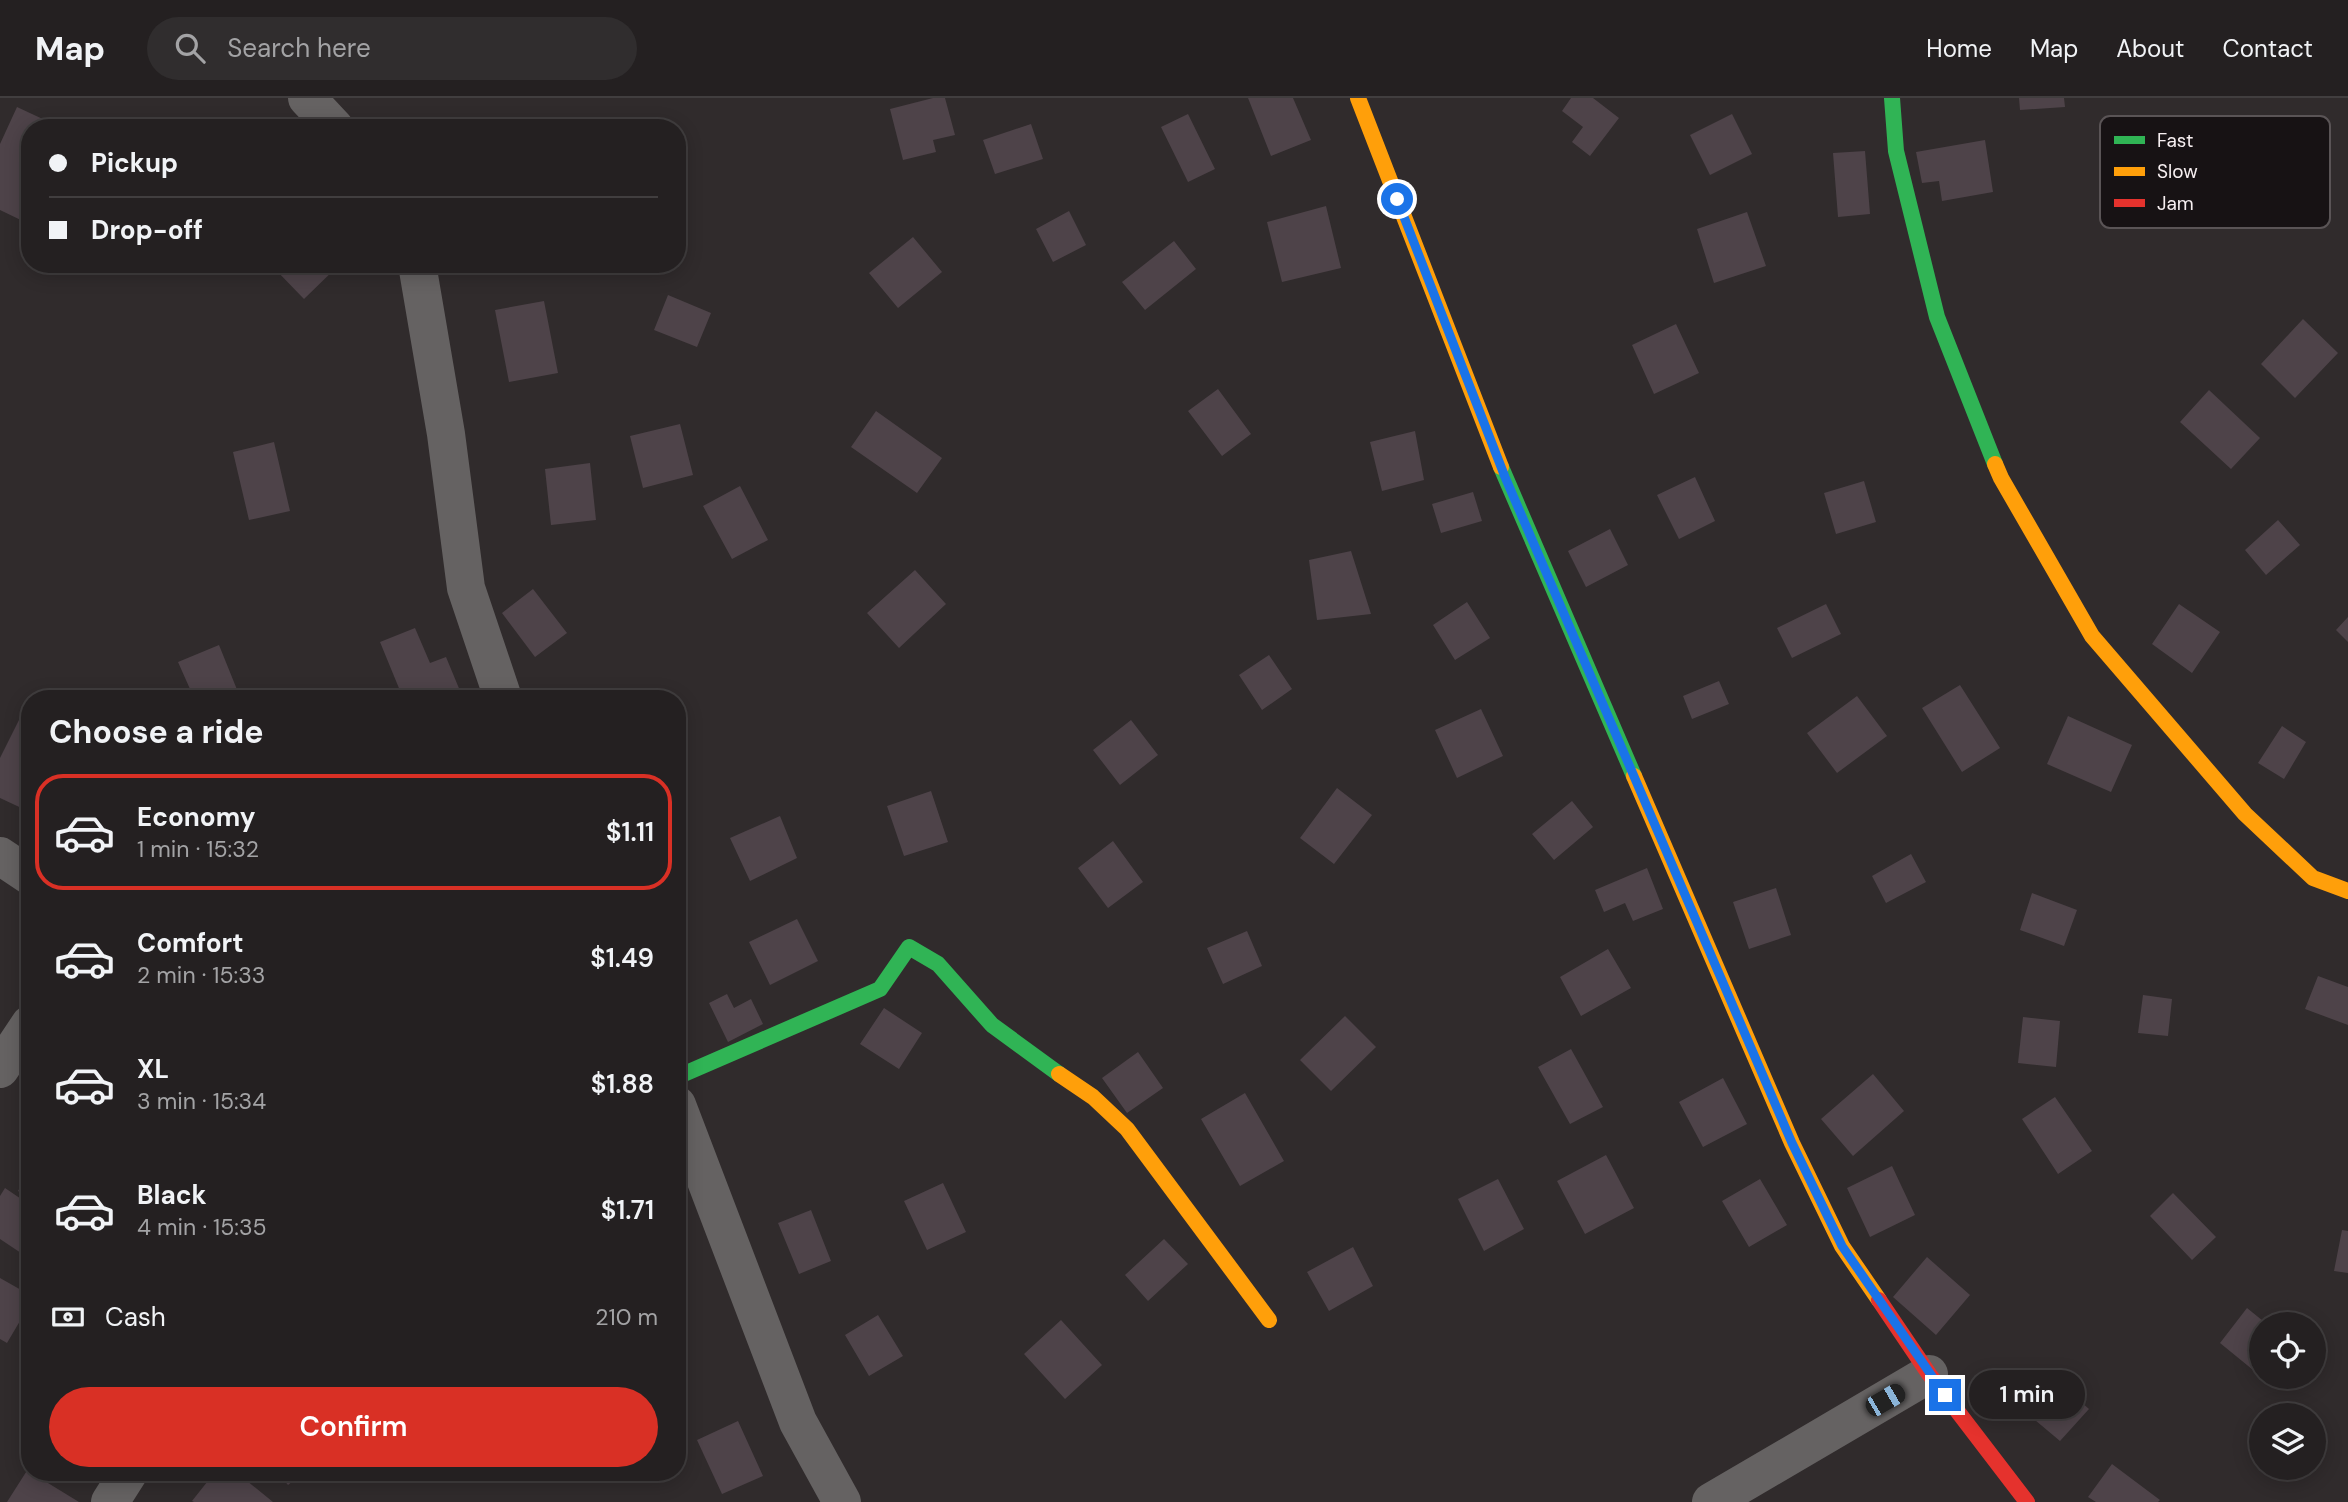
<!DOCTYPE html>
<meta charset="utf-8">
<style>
:root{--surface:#242021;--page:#302d2e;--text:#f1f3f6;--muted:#a3a3a5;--line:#413e3f;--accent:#d93025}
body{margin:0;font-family:"DM Sans",sans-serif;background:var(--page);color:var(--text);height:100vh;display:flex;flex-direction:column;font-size:26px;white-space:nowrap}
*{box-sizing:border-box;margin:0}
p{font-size:23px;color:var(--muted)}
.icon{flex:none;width:38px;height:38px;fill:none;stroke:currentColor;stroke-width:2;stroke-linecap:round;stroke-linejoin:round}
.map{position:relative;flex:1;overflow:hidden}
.sheet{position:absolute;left:21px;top:592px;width:665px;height:791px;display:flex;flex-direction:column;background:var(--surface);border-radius:28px;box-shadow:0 4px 18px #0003,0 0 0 2px var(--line)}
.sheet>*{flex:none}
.hud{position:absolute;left:21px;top:21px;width:665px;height:154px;border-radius:28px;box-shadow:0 4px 18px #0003,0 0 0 2px var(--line);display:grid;align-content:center;height:154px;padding:0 28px;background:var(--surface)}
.fabs{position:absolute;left:2249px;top:1214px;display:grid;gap:14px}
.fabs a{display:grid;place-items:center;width:77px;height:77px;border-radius:50%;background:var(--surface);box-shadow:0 4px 18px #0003,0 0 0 2px var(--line);font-size:35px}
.end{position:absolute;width:32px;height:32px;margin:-16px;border:9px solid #1a73e8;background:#fff;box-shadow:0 0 0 4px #fff}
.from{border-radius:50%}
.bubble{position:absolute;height:49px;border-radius:24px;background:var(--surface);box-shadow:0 4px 18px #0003,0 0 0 2px var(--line);font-size:23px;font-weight:600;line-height:49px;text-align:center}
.car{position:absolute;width:21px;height:42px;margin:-21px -10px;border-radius:9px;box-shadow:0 0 5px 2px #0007;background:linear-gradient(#222 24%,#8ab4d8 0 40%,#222 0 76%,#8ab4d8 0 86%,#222 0)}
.hud b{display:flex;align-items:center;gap:24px;height:66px;font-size:26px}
.hud b+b{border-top:2px solid var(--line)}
.hud i{width:18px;height:18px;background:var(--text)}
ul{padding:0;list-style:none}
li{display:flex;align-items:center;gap:21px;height:116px;margin:0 14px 10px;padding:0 14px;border:4px solid transparent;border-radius:28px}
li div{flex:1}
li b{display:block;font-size:26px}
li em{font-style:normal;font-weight:600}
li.active{border-color:var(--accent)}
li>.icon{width:63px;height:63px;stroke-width:1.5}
h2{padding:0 28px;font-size:32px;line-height:84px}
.pay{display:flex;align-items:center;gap:18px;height:77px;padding:0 28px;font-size:26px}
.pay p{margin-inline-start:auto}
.primary-button{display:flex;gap:14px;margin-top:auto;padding:14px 28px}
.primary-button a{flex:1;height:80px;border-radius:42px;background:var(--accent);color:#fff;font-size:28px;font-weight:600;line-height:80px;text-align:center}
header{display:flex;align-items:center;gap:42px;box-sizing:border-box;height:98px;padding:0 35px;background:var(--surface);border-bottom:2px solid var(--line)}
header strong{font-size:33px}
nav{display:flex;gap:38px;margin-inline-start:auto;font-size:24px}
.search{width:490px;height:63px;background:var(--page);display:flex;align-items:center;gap:18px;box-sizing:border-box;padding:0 24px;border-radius:38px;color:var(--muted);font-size:26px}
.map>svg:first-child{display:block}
.building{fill:#4e4349}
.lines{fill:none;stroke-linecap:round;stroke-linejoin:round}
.street{stroke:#656262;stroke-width:38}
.fast{stroke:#30b455;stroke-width:16}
.slow{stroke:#ff9f0a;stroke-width:16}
.jam{stroke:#e5322d;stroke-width:16}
.route{stroke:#1a73e8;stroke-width:9}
.key{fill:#171214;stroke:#5a5456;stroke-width:2}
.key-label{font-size:19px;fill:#f7eff1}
</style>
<header>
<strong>Map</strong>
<div class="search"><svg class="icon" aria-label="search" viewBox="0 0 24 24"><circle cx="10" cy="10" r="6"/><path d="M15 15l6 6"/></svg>Search here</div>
<nav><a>Home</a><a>Map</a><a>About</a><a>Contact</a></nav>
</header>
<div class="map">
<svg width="2348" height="1404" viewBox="0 0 2348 1404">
<rect width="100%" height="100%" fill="#302b2c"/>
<path class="building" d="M933,0H945L955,37L933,42L936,54L903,62L890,11Z
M1248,0H1293L1311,42L1271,58Z
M1571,0H1593L1619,20L1590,58L1572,44L1583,29L1562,13Z
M2019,0H2064L2065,9L2020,12Z
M17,9L62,30H30V118L27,125L0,112V46Z
M1188,16L1215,71L1188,84L1161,29Z
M1732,16L1752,56L1710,77L1690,37Z
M1031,26L1043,61L995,76L983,42Z
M1985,42L1993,94L1942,103L1939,83L1922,85L1916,54Z
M1865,53L1870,116L1838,119L1833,55Z
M1326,108L1341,170L1282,184L1267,124Z
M1069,113L1086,147L1053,164L1036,131Z
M1747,114L1766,168L1714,185L1697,131Z
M913,139L942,174L898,210L869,175Z
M1174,143L1196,171L1145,212L1122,184Z
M274,166H340L304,201L272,168Z
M668,197L711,215L697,249L654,232Z
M544,203L558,275L509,284L495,212Z
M2303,221L2338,255L2295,300L2261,266Z
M1676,226L1699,275L1654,296L1632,247Z
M1218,291L1251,336L1222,358L1188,313Z
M2209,292L2260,340L2231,371L2180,324Z
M876,313L942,360L917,395L851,349Z
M680,326L693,377L643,390L630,338Z
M1415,333L1424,382L1382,393L1370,344Z
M274,344L290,413L249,422L233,354Z
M590,365L596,422L551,427L545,371Z
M1695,379L1715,423L1679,441L1657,397Z
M1864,383L1876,424L1836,436L1824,395Z
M740,388L768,442L732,461L703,408Z
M1473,394L1482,423L1441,435L1432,406Z
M2278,422L2300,447L2266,477L2245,452Z
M1610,431L1628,467L1586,489L1568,453Z
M1351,453L1371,516L1317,522L1309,462Z
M915,472L946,506L899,550L867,515Z
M533,491L567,535L535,559L502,515Z
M1467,504L1490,540L1455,562L1433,527Z
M1826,506L1841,536L1792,560L1777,530Z
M2179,506L2220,534L2192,575L2152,546Z
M2348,519V544L2336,532Z
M415,530L430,565L446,559L463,600H403L380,544Z
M219,547L240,599L194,600L178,564Z
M1269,557L1292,591L1262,612L1239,577Z
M1719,583L1729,606L1692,621L1683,598Z
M1960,587L2000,650L1962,674L1922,610Z
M1857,598L1887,638L1837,675L1807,635Z
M1481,611L1503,658L1457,680L1435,632Z
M21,618L30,623V714L0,700V660Z
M2068,618L2132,647L2111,694L2047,666Z
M1131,622L1158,657L1120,687L1093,652Z
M2282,628L2306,644L2284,681L2258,665Z
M1337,690L1372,717L1334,766L1300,740Z
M931,693L948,744L904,758L887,708Z
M1572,703L1593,729L1554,762L1532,736Z
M780,718L797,760L750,783L730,740Z
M1113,743L1143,784L1108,810L1078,770Z
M1911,756L1926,784L1886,805L1872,778Z
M1647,770L1663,811L1633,823L1625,805L1604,814L1595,792Z
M1776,790L1791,837L1749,851L1733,804Z
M2032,795L2077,812L2064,848L2020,832Z
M797,821L818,863L770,887L749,844Z
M1247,833L1262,868L1223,886L1207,850Z
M1608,851L1631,890L1581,918L1560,879Z
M2318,878L2348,889V927L2305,911Z
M727,896L734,910L751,901L763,926L728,944L709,905Z
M2143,897L2172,901L2168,938L2138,935Z
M884,910L922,935L899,971L860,946Z
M1345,918L1376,949L1331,993L1300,962Z
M2023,919L2060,923L2056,969L2018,965Z
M1571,951L1603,1009L1570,1026L1538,969Z
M1138,954L1163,990L1127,1015L1102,980Z
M1873,976L1904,1013L1853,1058L1821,1021Z
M1723,980L1747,1026L1703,1049L1679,1004Z
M1245,995L1284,1063L1240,1088L1201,1021Z
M2055,999L2092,1053L2058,1076L2022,1021Z
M1606,1057L1634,1110L1585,1136L1557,1083Z
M1892,1068L1915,1117L1870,1139L1847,1090Z
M30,1071V1100L18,1093Z
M1498,1081L1524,1131L1484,1153L1458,1101Z
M1760,1081L1787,1127L1749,1149L1722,1103Z
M943,1085L966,1134L927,1152L904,1103Z
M5,1090L30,1107V1161L0,1141V1098Z
M2173,1095L2216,1139L2192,1162L2150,1118Z
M811,1112L831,1163L799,1176L778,1125Z
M2342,1132L2348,1133V1175L2334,1173Z
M1164,1141L1188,1166L1148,1203L1125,1177Z
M1353,1149L1373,1188L1329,1213L1307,1174Z
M1927,1159L1970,1197L1936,1237L1893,1199Z
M0,1180L30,1197V1206L7,1245L0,1241Z
M2247,1210L2268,1227H2261V1272L2258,1276L2220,1245Z
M878,1217L903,1258L869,1278L845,1237Z
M1061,1222L1102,1267L1065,1301L1024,1256Z
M2057,1283L2089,1311L2060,1343L2028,1316Z
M738,1323L763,1378L722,1396L697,1342Z
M2112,1366L2160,1402L2158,1404H2096L2088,1399Z
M28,1371L30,1374L79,1404H7Z
M215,1374H236L273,1404H194L192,1403Z
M277,1374H304L288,1387Z"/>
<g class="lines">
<path class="street" d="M307,0L335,30
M417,166L446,336L466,490L503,600
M0,758L30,778
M0,971L30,926
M677,1007L798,1324L842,1404
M110,1404L129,1374
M1711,1404L1929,1276"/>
<path class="fast" d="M1892,0L1896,53L1937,219L1995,366
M1501,369L1634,678
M677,979L880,891L909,849L938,866L992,927L1059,976"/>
<path class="slow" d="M1358,0L1501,369
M1995,366L2001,380L2092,538L2245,716L2313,780L2348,793
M1634,678L1792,1045L1842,1148L1879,1202
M1059,976L1093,999L1127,1031L1269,1222"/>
<path class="jam" d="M1879,1202L1929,1276L2027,1404"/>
</g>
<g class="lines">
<path class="route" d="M1397,101L1505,379L1792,1045L1842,1148L1945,1297"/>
</g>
<rect x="2100" y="18" width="230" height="112" rx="10" class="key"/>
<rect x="2114" y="38" width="31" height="8" fill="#30b455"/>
<rect x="2114" y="69" width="31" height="9" fill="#ff9f0a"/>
<rect x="2114" y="101" width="31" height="8" fill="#e5322d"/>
<g class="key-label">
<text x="2157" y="49">Fast</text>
<text x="2157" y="80">Slow</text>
<text x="2157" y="112">Jam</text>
</g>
</svg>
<div class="fabs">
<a><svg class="icon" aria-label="locate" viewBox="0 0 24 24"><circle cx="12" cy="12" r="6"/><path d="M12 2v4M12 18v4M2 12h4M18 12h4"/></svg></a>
<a><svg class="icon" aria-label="layers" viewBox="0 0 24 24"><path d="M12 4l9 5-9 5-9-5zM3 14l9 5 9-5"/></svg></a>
</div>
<i class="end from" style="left:1397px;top:101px"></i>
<i class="end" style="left:1945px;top:1297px"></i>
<div class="bubble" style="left:1969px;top:1272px;width:116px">1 min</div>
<i class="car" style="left:1885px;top:1302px;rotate:60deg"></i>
<div class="hud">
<b><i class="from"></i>Pickup</b>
<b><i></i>Drop-off</b>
</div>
<section class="sheet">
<h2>Choose a ride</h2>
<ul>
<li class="active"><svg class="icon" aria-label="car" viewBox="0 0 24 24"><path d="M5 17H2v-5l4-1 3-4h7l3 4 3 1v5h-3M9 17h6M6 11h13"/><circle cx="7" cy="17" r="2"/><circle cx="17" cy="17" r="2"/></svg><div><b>Economy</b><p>1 min · 15:32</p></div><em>$1.11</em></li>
<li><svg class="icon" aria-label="car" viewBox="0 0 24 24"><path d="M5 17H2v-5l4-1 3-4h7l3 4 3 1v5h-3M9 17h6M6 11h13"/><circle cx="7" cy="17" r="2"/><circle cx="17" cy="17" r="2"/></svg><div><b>Comfort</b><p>2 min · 15:33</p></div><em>$1.49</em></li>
<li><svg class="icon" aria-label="car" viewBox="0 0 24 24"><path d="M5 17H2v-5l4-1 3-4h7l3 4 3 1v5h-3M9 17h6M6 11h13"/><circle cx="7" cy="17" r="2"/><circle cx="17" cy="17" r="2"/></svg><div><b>XL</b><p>3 min · 15:34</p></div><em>$1.88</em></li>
<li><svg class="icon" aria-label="car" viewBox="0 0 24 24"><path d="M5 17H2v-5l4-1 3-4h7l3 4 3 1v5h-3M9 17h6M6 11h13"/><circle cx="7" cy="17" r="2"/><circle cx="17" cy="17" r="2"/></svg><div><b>Black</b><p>4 min · 15:35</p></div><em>$1.71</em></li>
</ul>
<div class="pay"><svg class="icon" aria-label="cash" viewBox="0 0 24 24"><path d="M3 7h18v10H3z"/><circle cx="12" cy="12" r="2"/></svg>Cash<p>210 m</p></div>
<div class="primary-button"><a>Confirm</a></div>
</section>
</div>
